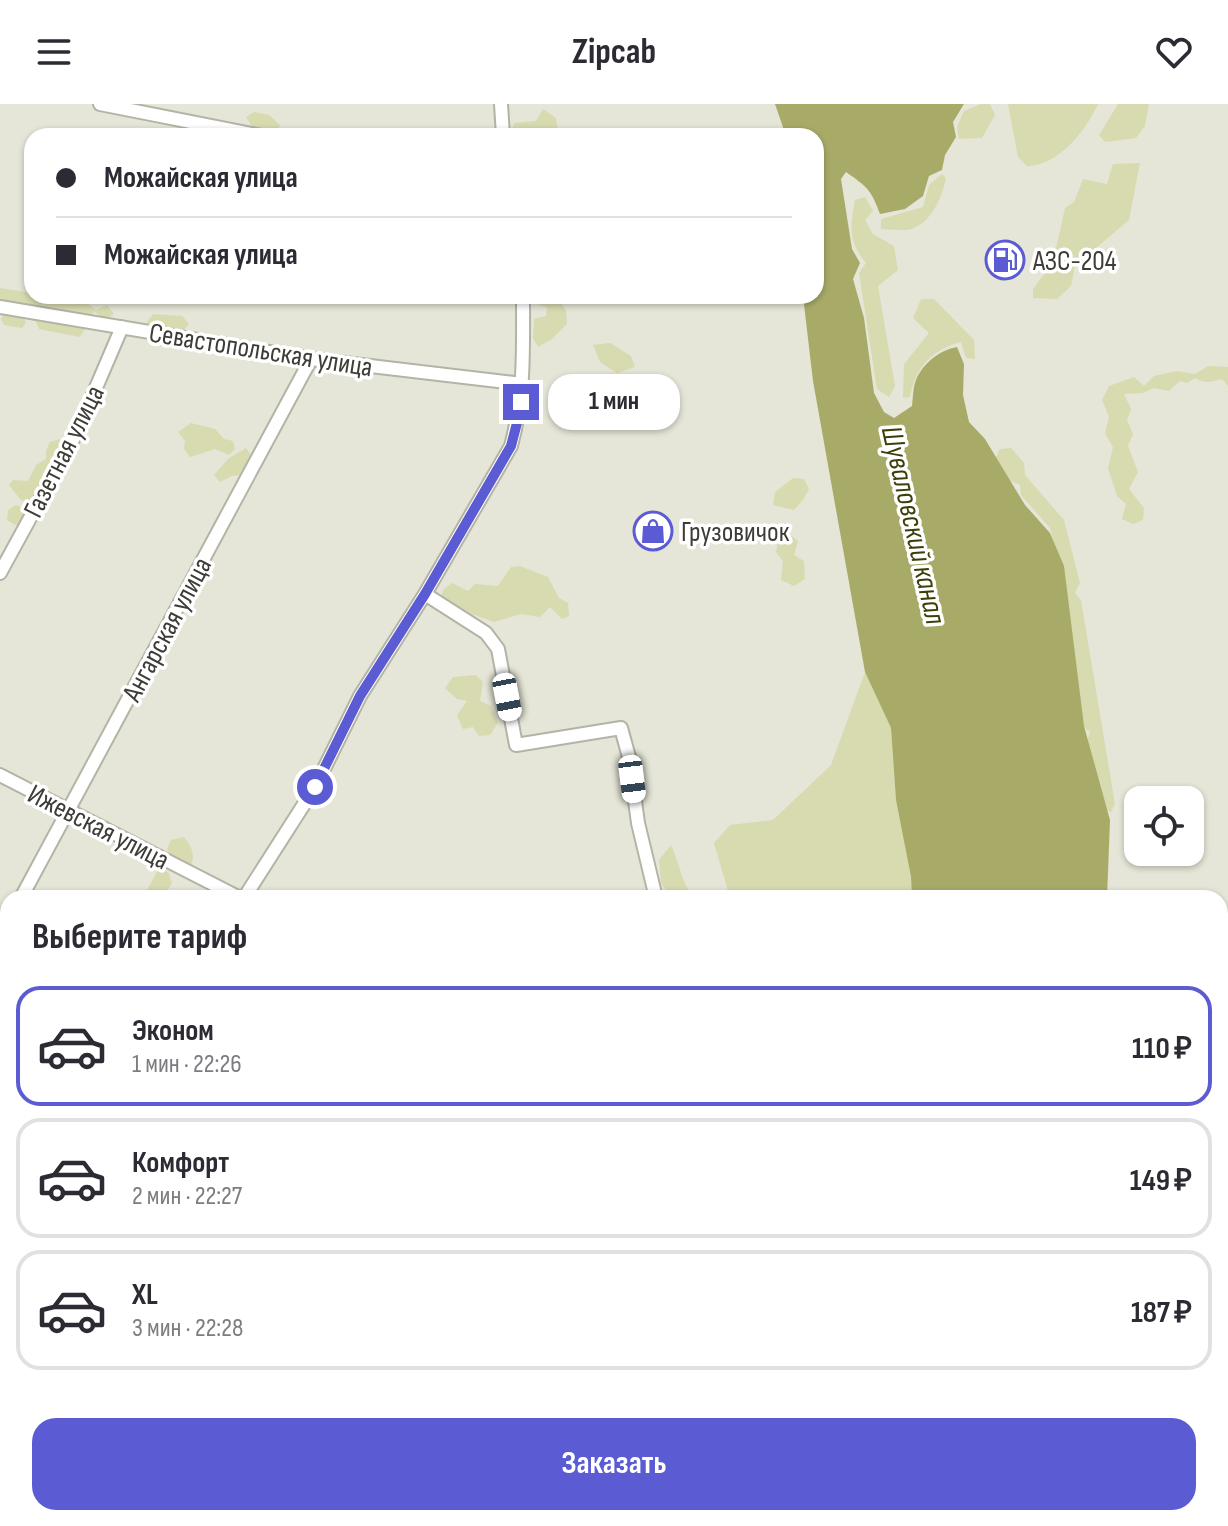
<!DOCTYPE html>
<html lang="ru">
<meta charset="utf-8">
<style>
:root{--surface:#fff;--page:#f2f2f3;--text:#2b2b33;--muted:#7c7c81;--line:#e1e1e2;--accent:#5b5bd3}
body{margin:0;font-family:"Sofia Sans Condensed",sans-serif;background:var(--page);color:var(--text);height:100vh;display:flex;flex-direction:column;font-size:30px;white-space:nowrap}
*{box-sizing:border-box;margin:0}
p{font-size:26px;color:var(--muted)}
.icon{flex:none;width:44px;height:44px;fill:none;stroke:currentColor;stroke-width:2;stroke-linecap:round;stroke-linejoin:round}
.map{position:relative;flex:1;overflow:hidden}
.panel{position:absolute;left:0px;top:786px;width:1228px;height:636px;display:flex;flex-direction:column;background:var(--surface);border-radius:24px 24px 0 0;box-shadow:0 2px 6px #0004}
.panel>*{flex:none}
.banner{position:absolute;left:24px;top:24px;width:800px;height:176px;border-radius:24px;box-shadow:0 2px 6px #0004;display:grid;align-content:center;height:176px;padding:0 32px;background:var(--surface)}
.buttons{position:absolute;left:1124px;top:682px;display:grid;gap:16px}
.buttons a{display:grid;place-items:center;width:80px;height:80px;border-radius:16px;background:var(--surface);box-shadow:0 2px 6px #0004;font-size:40px}
.end{position:absolute;width:36px;height:36px;margin:-18px;border:10px solid #5b5bd3;background:#fff;box-shadow:0 0 0 4px #fff}
.from{border-radius:50%}
.bubble{position:absolute;height:56px;border-radius:24px;background:var(--surface);box-shadow:0 2px 6px #0004;font-size:26px;font-weight:700;line-height:56px;text-align:center}
.car{position:absolute;width:24px;height:48px;margin:-24px -12px;border-radius:10px;box-shadow:0 0 6px 2px #0007;background:linear-gradient(#fff 24%,#345 0 40%,#fff 0 76%,#345 0 86%,#fff 0)}
.banner b{display:flex;align-items:center;gap:28px;height:76px;font-size:30px}
.banner b+b{border-top:2px solid var(--line)}
.banner i{width:20px;height:20px;background:var(--text)}
ul{padding:0;list-style:none}
li{display:flex;align-items:center;gap:24px;height:120px;margin:0 16px 12px;padding:0 16px;border:4px solid var(--line);border-radius:24px}
li div{flex:1}
li b{display:block;font-size:30px}
li em{font-style:normal;font-weight:700}
li.on{border-color:var(--accent)}
li>.icon{width:72px;height:72px;stroke-width:1.5}
h2{padding:0 32px;font-size:36px;line-height:96px}
.primary-button{display:flex;gap:16px;margin-top:auto;padding:16px 32px}
.primary-button a{flex:1;height:92px;border-radius:24px;background:var(--accent);color:#fff;font-size:32px;font-weight:700;line-height:92px;text-align:center}
header{display:flex;justify-content:space-between;align-items:center;height:104px;padding:0 32px;background:var(--surface);font-size:36px;font-weight:700}
.map>svg:first-child{display:block}
.green{fill:#d8dab0}
.water{fill:#a8ab68}
.lines{fill:none;stroke-linecap:round;stroke-linejoin:round}
.river{stroke:#a8ab68;stroke-width:26}
.street-casing{stroke:#b3b4a6;stroke-width:16}
.street{stroke:#fff;stroke-width:12}
.rail-casing{stroke:#95968c;stroke-width:7}
.rail{stroke:#fff;stroke-width:4;stroke-dasharray:12;stroke-linecap:butt}
.route{stroke:#5b5bd3;stroke-width:10}
.labels{text-anchor:middle;stroke-width:7;stroke-linejoin:round;paint-order:stroke}
.poi-label{font-size:28px;fill:#3c3d37;stroke:#fff;text-anchor:start}
.street-label{font-size:28px;fill:#3c3d37;stroke:#fff}
.water-label{font-size:30px;font-style:italic;fill:#3d3e08;stroke:#fff}
</style>
<header><svg class="icon" aria-label="menu" viewBox="0 0 24 24"><path d="M4 6h16M4 12h16M4 18h16"/></svg>Zipcab<svg class="icon" aria-label="heart" viewBox="0 0 24 24"><path d="M12 20l-8-8c-3-5 5-10 8-4 3-6 11-1 8 4z"/></svg></header>
<div class="map">
<svg width="1228" height="1422" viewBox="0 0 1228 1422">
<rect width="100%" height="100%" fill="#e5e6d7"/>
<path class="green" d="M981,0H990L995,11L982,34L959,35L957,23L964,7Z
M1008,0H1098C1085,27 1060,61 1027,62L1018,53Z
M1118,0H1149L1145,22L1136,34L1105,38L1099,31Z
M543,5L556,14L559,32H510L514,19L536,17Z
M254,8L269,11L280,21L276,32L255,27L246,13Z
M1140,59L1129,116L1075,162L1071,182L1057,195L1033,194V185L1053,158L1065,104L1074,98L1083,75L1107,80L1113,60Z
M942,70L946,74C942,92 933,116 914,124C906,128 890,125 881,125V115L923,103L929,81Z
M865,93L873,107L865,116L873,130L894,142L898,166L878,182L895,282L889,293L877,285L859,169L866,159C848,137 850,123 855,96Z
M0,184L32,189V192H54L84,196L96,206L107,201L114,210L104,216L95,208L87,212L0,198Z
M533,192H555L566,206L567,220L552,235L538,243L533,234L534,215L546,212L547,204L533,198Z
M921,195H934L974,236L975,255L966,254L961,238C932,245 915,264 910,293L903,294L904,260L929,229L913,214Z
M5,208L22,211L26,218L22,224L4,221L1,215Z
M153,210L182,212L189,220L182,228L152,225L147,218Z
M40,212L83,220L85,225L80,233L39,225L36,218Z
M610,239L631,252L635,263L617,269L600,258L593,241Z
M1208,262L1228,263V282L1222,275C1212,278 1204,280 1195,274L1187,279L1180,277L1169,287L1154,284L1143,289L1124,290L1131,305L1127,316L1133,330L1128,342L1138,368L1129,385L1144,404L1143,416L1133,420L1122,415L1126,400L1117,392L1108,364L1113,343L1105,330L1109,313L1102,296L1109,282L1134,273L1144,282L1154,272L1177,267L1195,270Z
M191,319L215,325L224,335L233,337L235,345L229,351L215,345L190,353L184,345L185,337L178,328Z
M60,335L64,343L60,354L51,358L49,375L31,401L20,395L9,381L13,376L28,377L36,361L46,355V347L50,338Z
M246,344L253,354L245,371L232,372L220,378L214,371L229,354Z
M1011,344L1024,359L1025,371L1064,416L1080,479L1075,489L1081,496L1115,700L1111,708L1104,705L1084,645L1090,628L1077,618L1065,486L1050,424L1021,391L1020,381L1006,375L993,359L1000,345Z
M793,374L804,375L809,385L803,396L794,406L773,401L775,388Z
M16,401L24,404L26,410L23,417L17,422L7,416L8,406Z
M790,431L798,437L794,451L804,457L805,475L794,482L781,476L783,457L776,448L779,433Z
M520,462L548,473L559,494L568,499L569,512L562,515L550,503L540,513L521,510L494,518L453,503L441,492L444,485L452,479L468,487L475,480L498,482L511,463Z
M865,568L891,624L896,696L911,773L912,794H730L714,739L730,721L773,716L831,661Z
M476,571L483,578L480,597L491,602L498,619L490,631L479,632L473,623L463,625L457,611L467,597L457,595L445,584L453,573Z
M184,733C195,747 196,755 186,769L175,765L167,745L171,736Z
M671,741C679,759 682,778 693,794H671L661,779L659,756Z
M158,766L168,768L172,779L163,794H154L147,786Z
M1220,1407H1228V1422H1117V1415L1220,1414Z
M47,1414H91L76,1422H30Z
M662,1414H710L683,1422H661Z"/>
<path class="water" d="M775,0H964L953,18L956,33L945,51L942,66L929,72L923,92L905,105L880,110C871,85 867,83 846,68L841,75L852,145L860,159L853,175L864,214L874,289L884,308L894,314L912,302C913,294 913,283 916,276C923,259 940,246 957,243L964,260L963,291L969,318L985,335L1025,401L1050,429L1064,462L1084,622L1110,716L1107,794H912L911,773L896,696L891,624L865,568L813,277L803,192H816V32H786Z"/>
<g class="lines">
<path class="river" d="M85,1422L101,1414"/>
<g class="street-casing">
<path id="street" d="M100,0L262,32
M501,0L503,32
M0,203L311,255L523,280
M0,469L77,328L122,223
M425,490L486,529L498,545L516,641L621,624L629,653L638,719L656,794
M0,671L240,794
M21,794L311,255
M244,794L315,683L360,592L425,490L511,342C525,291 523,245 523,192
M0,833L8,818
M0,1247L8,1240
M831,1414L834,1422"/>
</g>
<use href="#street" class="street"/>
<g class="rail-casing">
<path id="rail" d="M1220,1401H1228
M712,1422L745,1414"/>
</g>
<use href="#rail" class="rail"/>
</g>
<g class="lines">
<path class="route" d="M315,683L360,592L425,490L511,342L518,315L521,298"/>
</g>
<defs>
<g id="fuel-ring" transform="scale(2)"><circle r="9.5" fill="#fff" stroke="#5b5bd3" stroke-width="1.5"/><path d="M-5.5-6h7V0h2V4h1.3V-2.5L3-4.5l.8-.8L6-3V5H2.5V1h-1V6h-7ZM-4.2-4.7v3.2H.2V-4.7Z" fill="#5b5bd3"/></g>
<g id="shop-ring" transform="scale(2)"><circle r="9.5" fill="#fff" stroke="#5b5bd3" stroke-width="1.5"/><path d="M-5-2.5h2.3a2.7 3.5 0 0 1 5.4 0H5L5.5 6h-11ZM-1.5-2.5h3a1.5 2.3 0 0 0-3 0Z" fill="#5b5bd3"/></g>
</defs>
<g fill-rule="evenodd">
<use href="#fuel-ring" x="1005" y="156"/>
<use href="#shop-ring" x="653" y="427"/>
</g>
<g class="labels">
<g class="poi-label">
<text x="1033" y="166">АЗС-204</text>
<text x="681" y="437">Грузовичок</text>
</g>
<g class="street-label">
<text transform="translate(261 245) rotate(9)" y="10">Севастопольская улица</text>
<text transform="translate(63 347) rotate(-63)" y="10">Газетная улица</text>
<text transform="translate(166 525) rotate(-62)" y="10">Ангарская улица</text>
<text transform="translate(99 722) rotate(27)" y="10">Ижевская улица</text>
</g>
<g class="water-label">
<text transform="translate(914 421) rotate(77)" y="10">Шуваловский канал</text>
</g>
</g>
</svg>
<div class="buttons">
<a><svg class="icon" aria-label="locate" viewBox="0 0 24 24"><circle cx="12" cy="12" r="6"/><path d="M12 2v4M12 18v4M2 12h4M18 12h4"/></svg></a>
</div>
<i class="end from" style="left:315px;top:683px"></i>
<i class="end" style="left:521px;top:298px"></i>
<div class="bubble" style="left:548px;top:270px;width:132px">1 мин</div>
<i class="car" style="left:507px;top:593px;rotate:169deg"></i>
<i class="car" style="left:632px;top:675px;rotate:173deg"></i>
<div class="banner">
<b><i class="from"></i>Можайская улица</b>
<b><i></i>Можайская улица</b>
</div>
<section class="panel">
<h2>Выберите тариф</h2>
<ul>
<li class="on"><svg class="icon" aria-label="car" viewBox="0 0 24 24"><path d="M5 17H2v-5l4-1 3-4h7l3 4 3 1v5h-3M9 17h6M6 11h13"/><circle cx="7" cy="17" r="2"/><circle cx="17" cy="17" r="2"/></svg><div><b>Эконом</b><p>1 мин · 22:26</p></div><em>110 ₽</em></li>
<li><svg class="icon" aria-label="car" viewBox="0 0 24 24"><path d="M5 17H2v-5l4-1 3-4h7l3 4 3 1v5h-3M9 17h6M6 11h13"/><circle cx="7" cy="17" r="2"/><circle cx="17" cy="17" r="2"/></svg><div><b>Комфорт</b><p>2 мин · 22:27</p></div><em>149 ₽</em></li>
<li><svg class="icon" aria-label="car" viewBox="0 0 24 24"><path d="M5 17H2v-5l4-1 3-4h7l3 4 3 1v5h-3M9 17h6M6 11h13"/><circle cx="7" cy="17" r="2"/><circle cx="17" cy="17" r="2"/></svg><div><b>XL</b><p>3 мин · 22:28</p></div><em>187 ₽</em></li>
</ul>
<div class="primary-button"><a>Заказать</a></div>
</section>
</div>
